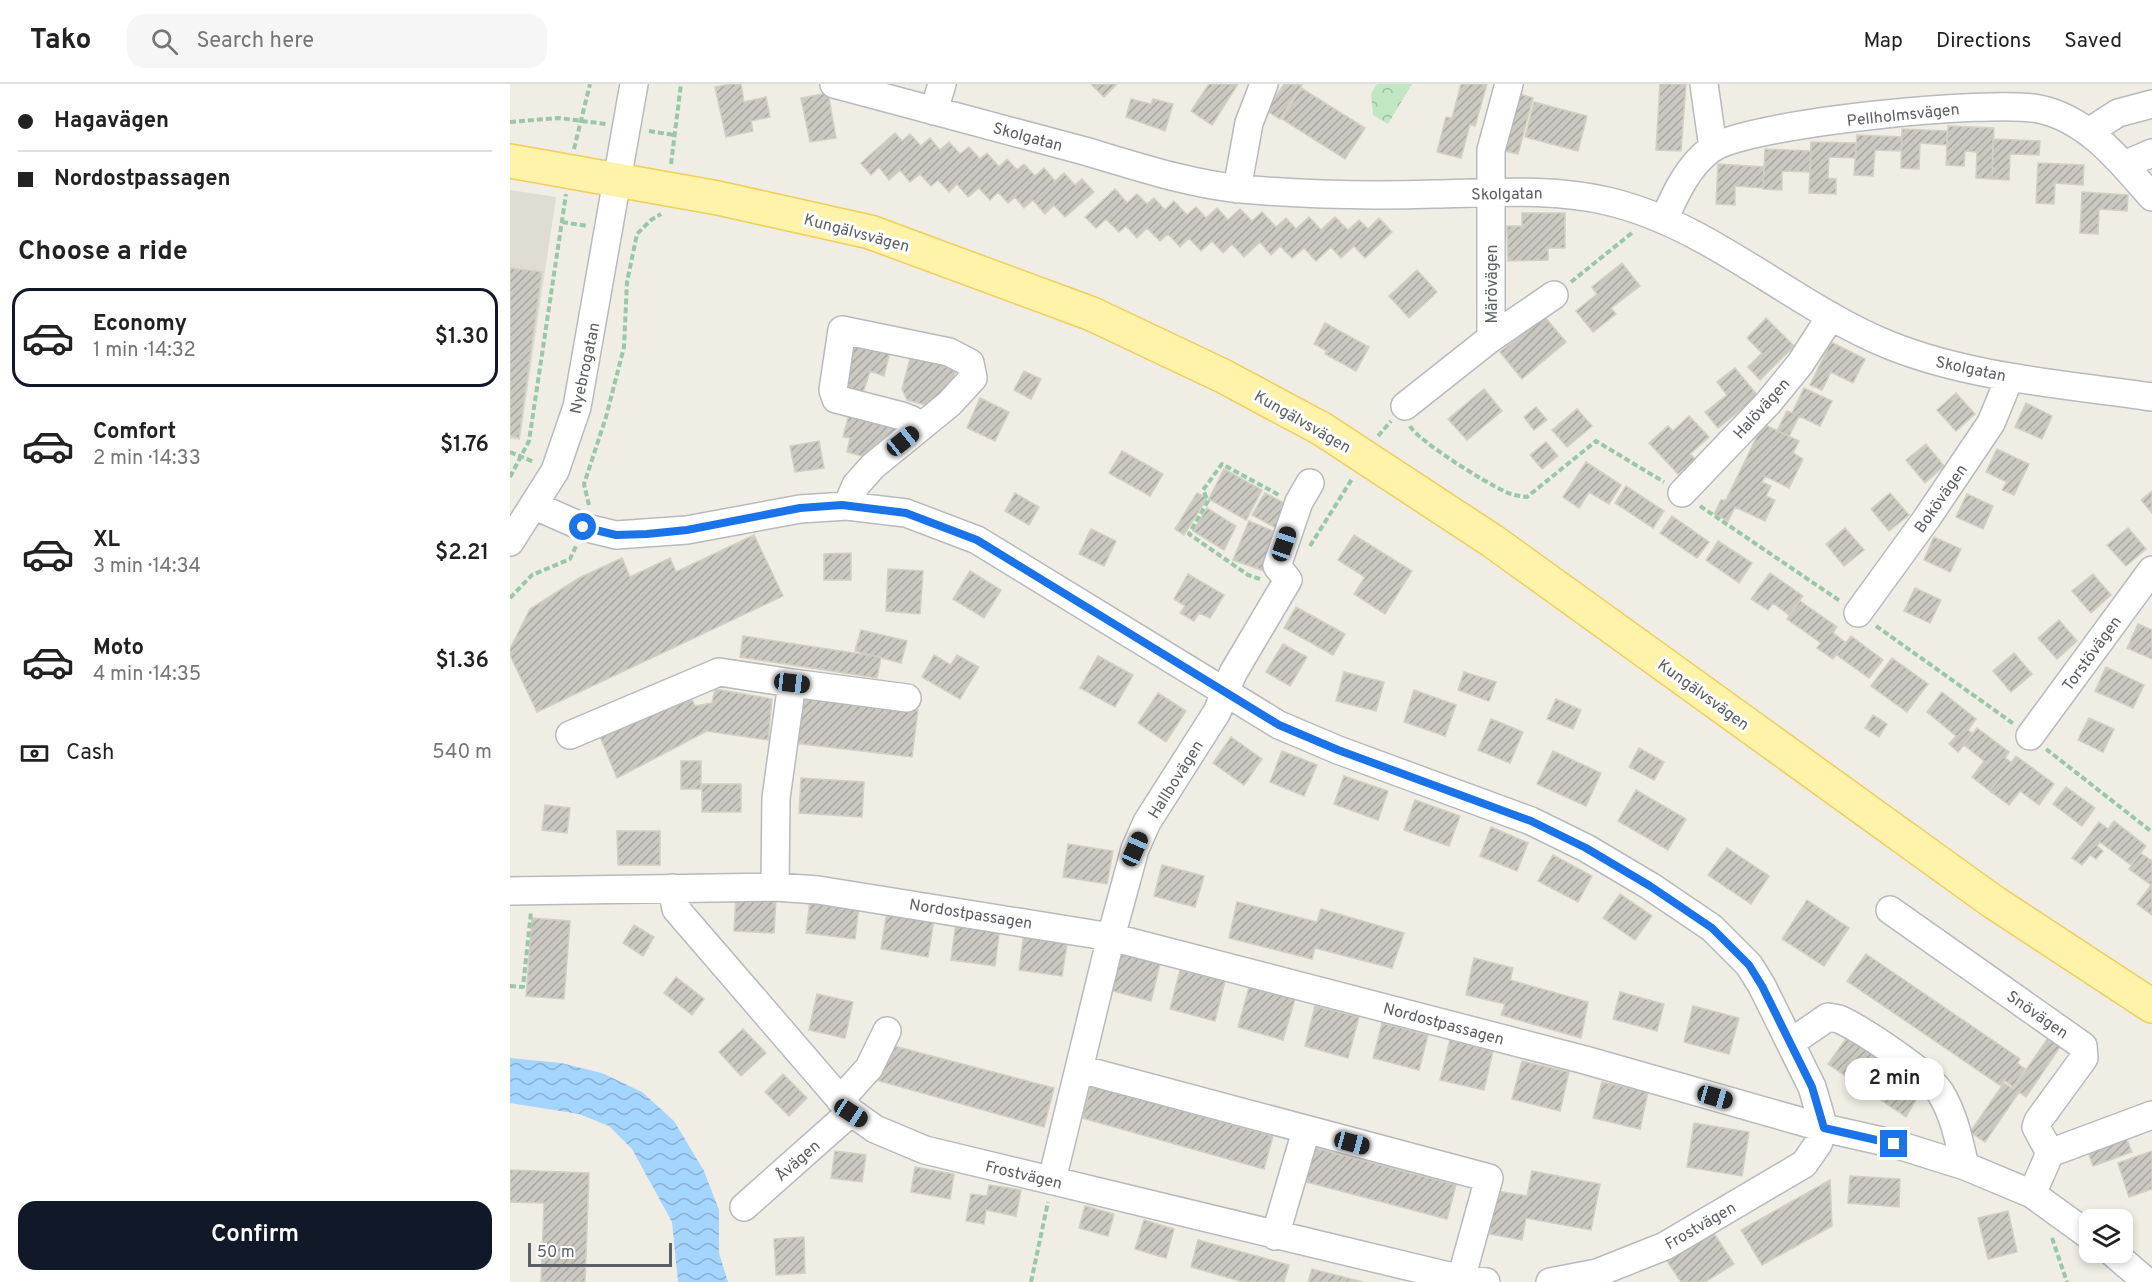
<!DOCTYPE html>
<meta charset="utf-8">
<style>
:root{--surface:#fff;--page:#f6f6f6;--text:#222;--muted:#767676;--line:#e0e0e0;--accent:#111827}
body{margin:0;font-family:Overpass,sans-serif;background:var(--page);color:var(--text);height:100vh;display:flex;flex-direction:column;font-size:22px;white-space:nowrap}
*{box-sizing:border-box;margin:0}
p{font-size:20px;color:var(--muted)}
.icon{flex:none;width:33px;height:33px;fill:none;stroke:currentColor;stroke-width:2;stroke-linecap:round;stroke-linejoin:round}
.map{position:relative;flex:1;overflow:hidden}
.sheet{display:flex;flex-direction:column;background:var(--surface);width:510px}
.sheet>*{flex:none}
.banner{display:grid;align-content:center;height:132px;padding:0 18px;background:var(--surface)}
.tools{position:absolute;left:1569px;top:1125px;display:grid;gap:12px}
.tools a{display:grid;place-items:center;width:54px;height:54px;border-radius:12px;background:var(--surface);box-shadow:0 3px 9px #0003;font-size:30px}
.scale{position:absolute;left:18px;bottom:15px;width:144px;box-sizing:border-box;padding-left:6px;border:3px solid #5c6065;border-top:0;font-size:16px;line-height:21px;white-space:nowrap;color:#5c6065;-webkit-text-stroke:4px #fff;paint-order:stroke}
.end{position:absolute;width:27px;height:27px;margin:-14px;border:8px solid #1a73e8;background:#fff;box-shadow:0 0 0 3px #fff}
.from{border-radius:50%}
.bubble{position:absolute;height:42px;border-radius:18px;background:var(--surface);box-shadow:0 3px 9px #0003;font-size:20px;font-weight:600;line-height:42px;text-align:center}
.car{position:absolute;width:18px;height:36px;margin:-18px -9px;border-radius:8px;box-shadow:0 0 4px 2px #0007;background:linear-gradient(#222 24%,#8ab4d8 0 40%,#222 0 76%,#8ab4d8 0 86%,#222 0)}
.banner b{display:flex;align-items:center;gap:21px;height:57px;font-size:22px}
.banner b+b{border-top:2px solid var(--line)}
.banner i{width:15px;height:15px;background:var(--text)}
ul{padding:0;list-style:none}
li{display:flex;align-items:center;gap:18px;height:99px;margin:0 12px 9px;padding:0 6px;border:3px solid transparent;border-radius:18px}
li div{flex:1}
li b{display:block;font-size:22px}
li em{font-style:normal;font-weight:600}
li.active{border-color:var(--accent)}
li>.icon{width:54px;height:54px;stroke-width:1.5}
h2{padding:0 18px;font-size:27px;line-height:72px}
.pay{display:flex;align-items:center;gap:15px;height:66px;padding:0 18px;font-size:22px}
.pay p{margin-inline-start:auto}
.button{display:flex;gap:12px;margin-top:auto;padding:12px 18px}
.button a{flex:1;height:69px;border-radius:18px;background:var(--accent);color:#fff;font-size:24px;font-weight:600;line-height:69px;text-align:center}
header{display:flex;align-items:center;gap:36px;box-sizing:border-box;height:84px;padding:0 30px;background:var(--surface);border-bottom:2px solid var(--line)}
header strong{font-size:28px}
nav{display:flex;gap:33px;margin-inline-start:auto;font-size:21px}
.search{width:420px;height:54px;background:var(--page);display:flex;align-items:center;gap:15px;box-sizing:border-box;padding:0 21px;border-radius:18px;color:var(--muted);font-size:22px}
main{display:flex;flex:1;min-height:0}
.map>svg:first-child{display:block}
.education{fill:#dfdcd2}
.park{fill:url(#park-crowns)}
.water{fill:url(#water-waves)}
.building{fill:url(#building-hatch);stroke:#d4cfc2;stroke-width:1.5}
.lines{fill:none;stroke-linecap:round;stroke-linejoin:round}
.minor-casing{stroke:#b7babe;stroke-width:30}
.major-casing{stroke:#f4cc58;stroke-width:36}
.path{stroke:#99c8a7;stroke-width:4;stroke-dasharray:6 3;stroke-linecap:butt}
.minor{stroke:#fff;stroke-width:27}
.major{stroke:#fff3a9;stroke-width:33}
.route{stroke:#1a73e8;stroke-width:8}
.labels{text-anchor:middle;stroke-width:6;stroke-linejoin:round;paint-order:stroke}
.street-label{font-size:16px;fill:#5c6065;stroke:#fff}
</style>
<header>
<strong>Tako</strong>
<div class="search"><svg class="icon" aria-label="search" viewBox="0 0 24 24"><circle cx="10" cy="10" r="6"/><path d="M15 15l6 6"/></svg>Search here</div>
<nav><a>Map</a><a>Directions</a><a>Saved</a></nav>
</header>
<main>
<section class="sheet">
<div class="banner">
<b><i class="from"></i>Hagavägen</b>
<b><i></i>Nordostpassagen</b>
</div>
<h2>Choose a ride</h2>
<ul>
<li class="active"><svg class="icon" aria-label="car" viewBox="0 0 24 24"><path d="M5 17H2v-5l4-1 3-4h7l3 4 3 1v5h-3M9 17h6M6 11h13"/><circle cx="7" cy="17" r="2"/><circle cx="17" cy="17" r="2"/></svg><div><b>Economy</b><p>1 min · 14:32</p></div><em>$1.30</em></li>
<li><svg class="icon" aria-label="car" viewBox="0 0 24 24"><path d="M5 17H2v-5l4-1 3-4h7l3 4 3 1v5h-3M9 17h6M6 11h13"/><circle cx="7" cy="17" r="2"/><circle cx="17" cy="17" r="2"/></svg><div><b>Comfort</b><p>2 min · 14:33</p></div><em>$1.76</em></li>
<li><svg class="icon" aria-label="car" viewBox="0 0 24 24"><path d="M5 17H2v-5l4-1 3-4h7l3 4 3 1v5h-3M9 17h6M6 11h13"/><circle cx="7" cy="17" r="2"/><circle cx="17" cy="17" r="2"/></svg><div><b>XL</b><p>3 min · 14:34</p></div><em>$2.21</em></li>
<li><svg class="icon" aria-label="car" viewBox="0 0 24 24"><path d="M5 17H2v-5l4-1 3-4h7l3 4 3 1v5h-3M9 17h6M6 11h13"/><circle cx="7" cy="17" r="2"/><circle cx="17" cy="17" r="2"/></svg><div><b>Moto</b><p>4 min · 14:35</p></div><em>$1.36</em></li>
</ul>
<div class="pay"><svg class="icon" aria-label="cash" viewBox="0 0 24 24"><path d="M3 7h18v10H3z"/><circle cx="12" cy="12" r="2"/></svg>Cash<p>540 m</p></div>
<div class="button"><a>Confirm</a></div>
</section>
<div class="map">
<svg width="1642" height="1198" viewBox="0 0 1642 1198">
<defs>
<pattern id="park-crowns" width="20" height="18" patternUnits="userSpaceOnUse" patternTransform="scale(1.5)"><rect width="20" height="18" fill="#c0e7c1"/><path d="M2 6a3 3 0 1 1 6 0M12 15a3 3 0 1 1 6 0" fill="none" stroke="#9fbfa0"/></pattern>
<pattern id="water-waves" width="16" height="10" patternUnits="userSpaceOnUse" patternTransform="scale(1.5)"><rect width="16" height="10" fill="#a4d5ff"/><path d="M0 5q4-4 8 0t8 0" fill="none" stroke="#89b0d2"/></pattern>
<pattern id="building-hatch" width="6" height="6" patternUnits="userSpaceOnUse" patternTransform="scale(1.5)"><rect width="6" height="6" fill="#cac8c1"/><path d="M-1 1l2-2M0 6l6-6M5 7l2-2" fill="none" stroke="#a7a6a0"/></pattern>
</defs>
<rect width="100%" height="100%" fill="#efede4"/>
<path class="education" d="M0,106L46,113L10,356L0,355Z"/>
<path class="park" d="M867,0H902L878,40L863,31L861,10Z"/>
<path class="water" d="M0,974L51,979L92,989L132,1008L164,1037L194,1087L209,1126V1169L218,1198H168L162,1138L122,1065L99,1042L69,1030L0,1019Z"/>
<path class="building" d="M220,0H231L234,18L256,13L260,33L241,37L243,47L216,53L205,3Z
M581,0H607L594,13Z
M699,0H728L702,41L681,27Z
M774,0L792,1L770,35L757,27Z
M951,0H977L965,42L960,40L951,74L927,68L936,33L942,34Z
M1150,0H1176L1171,67L1146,66Z
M791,4L855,44L835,75L772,35Z
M318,9L326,54L300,58L291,14Z
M1010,10L1023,14L1008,70L994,67Z
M621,15L641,20L643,15L663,20L655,47L616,33Z
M1024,18L1077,32L1068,67L1015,53Z
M1438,42L1484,44L1482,95L1466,94L1467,68L1455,67L1454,82L1436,81Z
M1392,45L1437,47V61L1410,59L1409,85L1391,84Z
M385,49L392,57L400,50L411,62L420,54L430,66L439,58L450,70L459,63L470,75L477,69L489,83L497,75L507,86L514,80L525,92L534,84L545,97L554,89L565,101L572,95L584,108L555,133L544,121L535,130L523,116L514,124L505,113L498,119L488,108L480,116L469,104L458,113L447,100L439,108L428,96L421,102L410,90L400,98L390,86L379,96L369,83L361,91L351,79Z
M1347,51L1392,53L1391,67L1365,66L1363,92L1344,91Z
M1483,55L1530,57L1529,71L1500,70L1499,96L1482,95Z
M1301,58L1346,59V74L1319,73L1318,94L1326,95V110L1299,109Z
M1255,65L1301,67L1300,88L1272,87V106L1253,105Z
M1528,79L1574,81L1573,101L1545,99L1544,120L1526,119Z
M1208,80L1254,83L1253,104L1225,102V121L1206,120Z
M605,105L617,119L627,110L637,120L644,114L655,126L664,117L677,131L686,123L696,134L707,124L718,136L730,125L742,137L752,128L766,143L776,134L786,145L799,133L811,146L825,133L838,146L849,136L858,145L869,134L882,148L855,174L844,162L831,174L821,163L806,177L794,164L782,174L770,162L761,171L750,158L734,173L722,160L713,169L702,157L691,167L679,154L670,163L658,150L650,157L637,144L627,154L616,142L609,148L596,135L586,144L575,133Z
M1572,108L1618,111L1617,127L1589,125L1588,150L1570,149Z
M1012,129H1055V164H1038V176L998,177L997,142H1012Z
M1112,179L1130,202L1101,224L1106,230L1083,248L1066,227L1087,210L1082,203Z
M0,184L32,188L9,354L0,352Z
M907,186L927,208L899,234L879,212Z
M1034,232L1056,258L1012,295L990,268Z
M1256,234L1284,262L1250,296L1238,283L1252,269L1237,254Z
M815,239L859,263L846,287L815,270L817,267L804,260Z
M338,252L381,263L374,292L360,287L353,309L327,302Z
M1321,258L1355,275L1343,299L1321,288L1312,306L1300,301Z
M402,267L447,283L437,314L426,324L397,316L392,305Z
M1225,284L1248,312L1208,344L1195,328L1217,311L1207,298Z
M514,287L531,295L521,315L504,306Z
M1294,304L1322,317L1310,342L1289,332L1279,352L1267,347L1277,327L1282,329Z
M974,305L992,327L957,356L938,335Z
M1446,309L1465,330L1446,347L1427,326Z
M470,314L499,328L485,357L457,344Z
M1516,319L1542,332L1532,355L1505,343Z
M1026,323L1037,336L1024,346L1014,333Z
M1067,325L1082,342L1057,363L1042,346Z
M340,326L388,340L385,354L378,352L374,367L363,375L337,368L340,354L333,353Z
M1179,332L1199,353L1180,370L1185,375L1168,390L1139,359L1158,342L1163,347Z
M1253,340L1289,357L1283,369L1293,375L1279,404L1255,392L1252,398L1261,402L1256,412L1265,416L1255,437L1225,423L1218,437L1204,430L1211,416H1216Z
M309,357L314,384L285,388L280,362Z
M1036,358L1048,372L1032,385L1020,371Z
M1416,360L1434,382L1415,399L1396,376Z
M1487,365L1519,380L1504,411L1492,406L1497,398L1476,388Z
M612,367L653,390L640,412L599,389Z
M1076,378L1111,401L1099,420L1079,408L1069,424L1053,413Z
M714,385L752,406L736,436L699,415Z
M1116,402L1154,427L1143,444L1105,419Z
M1642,407V429L1631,416Z
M505,409L529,423L519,441L495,427Z
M687,409L697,414L674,451L665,445Z
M755,409L778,421L766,444L742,431Z
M1380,409L1399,431L1379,447L1361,425Z
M1457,410L1483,422L1473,445L1446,433Z
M697,424L726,442L714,466L683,447Z
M1162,432L1199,458L1187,474L1150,449Z
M739,437L768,449L754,487L723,476Z
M1335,444L1354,466L1334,482L1316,460Z
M1618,444L1636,465L1616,482L1597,461Z
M581,445L606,457L594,482L569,470Z
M244,451L273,512L27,628L0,571V565L20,525L69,494L112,474L120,493L160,474L166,488Z
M844,451L902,487L875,530L844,510L855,493L828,476Z
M1424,453L1451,465L1440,488L1414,476Z
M1208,457L1242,479L1229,499L1196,476Z
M341,469V496H314V470Z
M378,485L413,487L410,530L376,527Z
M460,487L491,506L474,534L443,515Z
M1260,489L1293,512L1279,531L1263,519L1258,526L1241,515Z
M678,490L714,511L700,534L689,529L684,537L670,529L675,522L664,515Z
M1583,490L1601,511L1581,529L1562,507Z
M1405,504L1431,516L1420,539L1394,527Z
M1290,517L1327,543L1323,549L1335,558L1323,575L1307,564L1311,559L1277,535Z
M786,523L835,550L823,571L774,544Z
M1549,536L1567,557L1547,575L1528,554Z
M1628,540L1642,546V575L1617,564Z
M351,546L397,557L391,579L345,567Z
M233,552L371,573L367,594L230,573Z
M1341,552L1373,576L1359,594L1327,571Z
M773,560L797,573L780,602L756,588Z
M1504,569L1522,590L1501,608L1483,587Z
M424,571L441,581L447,571L469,583L450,615L412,593Z
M588,572L623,591L605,623L570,604Z
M1382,574L1418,600L1397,628L1361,602Z
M1596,583L1634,601L1623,624L1585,607Z
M834,588L874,598L866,627L826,617Z
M954,588L986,598L979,617L948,606Z
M205,605L262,615L258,656L197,647L107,694L89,650L179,609L185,622L202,619Z
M904,606L946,621L935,652L894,638Z
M1432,608L1466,635L1458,646L1463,650L1448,668L1439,660L1446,652L1417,628Z
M648,609L676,627L656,658L628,639Z
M289,612L408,626L402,673L284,659Z
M1046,615L1071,626L1063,645L1037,635Z
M1363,631L1377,640L1369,653L1355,644Z
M1579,634L1604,645L1593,668L1568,656Z
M981,635L1013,648L1000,679L968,666Z
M1467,644L1499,668L1495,674L1502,679L1480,707L1462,693L1474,677L1454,661Z
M721,653L752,675L734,701L703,679Z
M1129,664L1154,678L1144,696L1119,683Z
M772,667L807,681L794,712L760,698Z
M1043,667L1091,689L1076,722L1027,700Z
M1506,672L1544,700L1529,721L1510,707L1499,721L1480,707Z
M171,677H191V705H171Z
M834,692L878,707L868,736L824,720Z
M291,694L354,698L352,733L289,729Z
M192,700H231V728H192Z
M1556,703L1585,724L1572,742L1543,720Z
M1126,706L1176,735L1158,766L1108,737Z
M905,716L950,732L939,762L894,746Z
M35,721L60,724L57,749L32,746Z
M1604,737L1636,762L1621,781L1590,758L1587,762L1593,767L1586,775L1580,771L1572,781L1562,774L1589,738L1598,745Z
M981,743L1018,759L1007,787L970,772Z
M107,747H150V781H108Z
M558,760L603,767L597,800L553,793Z
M1217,764L1259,792L1241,820L1198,791Z
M1630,769L1642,777V831L1627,820L1641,801L1619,785Z
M1043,771L1082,792L1068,818L1028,797Z
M652,781L694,792L685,823L644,812Z
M1110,810L1142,832L1125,856L1093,834Z
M226,811L266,813L264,849L224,847Z
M300,816L349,822L345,855L296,849Z
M1297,816L1339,844L1314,882L1272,855Z
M727,818L807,838L811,825L894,849L882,884L805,864L802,875L719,854Z
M377,827L424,835L418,873L371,865Z
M22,834L60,837L54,915L16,912Z
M446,838L490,843L485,882L441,876Z
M124,841L144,853L133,872L113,859Z
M514,848L558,854L552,892L509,886Z
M604,868L650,880L641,917L595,905Z
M1356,870L1510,975L1507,979L1515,985L1503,1003L1494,996L1491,1002L1337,897Z
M964,874L1003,884L1000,896L1078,918L1071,954L991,931L995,920L956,911Z
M670,886L715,897L705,937L660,925Z
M166,893L194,915L182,931L154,909Z
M739,903L785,915L773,956L728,943Z
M1110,908L1154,920L1147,947L1103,935Z
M307,910L343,918L335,954L299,946Z
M805,922L849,933L838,974L795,962Z
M1183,922L1229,934L1219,970L1174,958Z
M872,939L918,951L909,986L863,974Z
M233,945L256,969L231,992L209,968Z
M1341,948L1414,1002L1396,1033L1318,980Z
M1538,954L1550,963L1516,1013L1509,1008L1475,1058L1460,1048L1494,999L1503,1005Z
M940,956L983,967L974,1006L930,996Z
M380,961L544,1004L534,1043L366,996Z
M1012,977L1059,988L1050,1027L1002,1015Z
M273,990L297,1014L279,1032L255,1008Z
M1092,998L1138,1008L1130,1045L1083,1034Z
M581,1002L763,1052L754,1085L572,1034Z
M1184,1039L1239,1048L1232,1092L1177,1083Z
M1615,1051L1622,1068L1583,1082L1577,1065Z
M798,1062L946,1101L937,1135L789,1096Z
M325,1067L356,1071L352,1098L321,1094Z
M1642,1067V1105L1619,1113L1608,1079Z
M405,1083L444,1090L440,1115L401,1108Z
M0,1086L79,1089L75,1198H31L34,1119L0,1118Z
M1022,1087L1090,1100L1081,1146L1016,1134L1012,1156L979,1150L987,1107L1017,1112Z
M1340,1092L1390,1095L1389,1123L1338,1119Z
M1320,1096L1322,1142L1252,1181L1231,1146Z
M479,1101L511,1106L506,1132L476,1126L474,1140L456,1137L461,1110L477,1112Z
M575,1122L604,1130L598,1152L569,1144Z
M1498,1127L1507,1168L1478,1175L1468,1134Z
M634,1136L664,1145L656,1174L625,1165Z
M1201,1145L1224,1180L1195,1198H1171L1155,1174Z
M294,1153L295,1189L266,1191L264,1155Z
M688,1156L779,1181L774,1198H733L681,1183Z
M802,1185L853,1198H798Z"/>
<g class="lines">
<g class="minor-casing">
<path id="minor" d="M324,0C406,22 489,44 571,66C623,81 678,100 732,105C796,111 860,112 925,110C982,109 1041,104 1097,117C1201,141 1281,221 1379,261C1461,294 1554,300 1642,313
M1194,0L1203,64
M424,27L432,0
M1580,47L1608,29L1642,20
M1614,81L1642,69
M727,105L739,39L754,0
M1154,136C1165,110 1178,82 1201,65C1238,39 1482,15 1529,25C1578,35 1611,78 1642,113
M981,254L1044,211
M895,322L981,254V66L999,0
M1172,409L1258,319L1290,280L1321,232
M25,422L73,443L106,451L177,446L290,425L337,422L396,429L467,456L769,641L828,666L1021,737L1076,764L1140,802L1202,844L1239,881L1252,902L1302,1003L1314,1044
M337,422L346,401L363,382L439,320L463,294L460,279L439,268L332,246L323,306L326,315L392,332L402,336L408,345
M0,458L45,387L67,323L124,0
M1348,529L1417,434L1481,339L1500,293
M60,651L209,588L282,599
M1520,652L1642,486
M265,803L266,714L282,599L397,614
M162,804L166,825L341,1028L365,1045L415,1066L951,1195L976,1198
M0,807L265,803L308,806L601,853L1075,976L1314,1044L1385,1060L1455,1082L1522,1110L1580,1152
M1380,826L1573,962L1574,974L1528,1037L1526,1043L1540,1069L1522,1110
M1280,959L1318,933L1329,935C1351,945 1417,988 1430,1008C1444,1030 1449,1057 1455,1082
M570,985L979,1094L951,1195
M330,1016L359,984L377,947
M1540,1069L1642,1031
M542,1096L601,853L625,765L637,738L707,628L723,589L778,496L767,482L789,418L800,399
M234,1123L341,1028
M765,1152L796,1047
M1602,1168L1637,1198
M1040,1198L1087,1189L1155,1162L1294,1080L1308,1060L1314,1044"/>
</g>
<g class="major-casing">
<path id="major" d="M0,77L208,114L360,148L582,230L713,292L812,345L984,458L1482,817L1642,922"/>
</g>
<path class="path" d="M0,38L49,34L96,40
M139,47L164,51
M64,65L80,0
M161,80L171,0
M52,138L77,142
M1061,198L1123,148
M900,342C908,357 976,399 994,407C1001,411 1009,412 1017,413L1086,357L1154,398
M868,352L881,337
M0,368L24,378
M0,393L19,357L56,110
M79,421L74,400L96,333L114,263L117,198L127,150L141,136L151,130
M1190,422L1330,517
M800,462L842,395
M750,495L738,491L679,450L698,417L693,406L712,380L769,411
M0,514L22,491L60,475L66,462
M1366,542L1504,640
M1536,665L1642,748
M0,902L13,903L21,828
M1542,1154L1557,1198
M521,1198L538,1118"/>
<use href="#minor" class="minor"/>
<use href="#major" class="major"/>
</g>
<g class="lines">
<path class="route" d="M73,443L106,451L137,450L177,446L290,424L332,421L396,429L467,456L769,641L828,666L1021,737L1076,764L1140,802L1202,844L1239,881L1252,902L1302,1003L1314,1044L1384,1060"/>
</g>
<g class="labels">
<g class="street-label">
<text transform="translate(1393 30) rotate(-6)" y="6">Pellholmsvägen</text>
<text transform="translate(518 52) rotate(15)" y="6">Skolgatan</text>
<text transform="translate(997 109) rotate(-1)" y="6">Skolgatan</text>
<text transform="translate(347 148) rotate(15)" y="6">Kungälvsvägen</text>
<text transform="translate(981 200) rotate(-90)" y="6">Märövägen</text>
<text transform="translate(74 284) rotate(-78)" y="6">Nyebrogatan</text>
<text transform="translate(1461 284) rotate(12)" y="6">Skolgatan</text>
<text transform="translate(1251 324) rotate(-48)" y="6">Halövägen</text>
<text transform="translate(793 337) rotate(30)" y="6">Kungälvsvägen</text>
<text transform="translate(1430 414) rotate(-55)" y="6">Bokövägen</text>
<text transform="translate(1581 569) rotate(-54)" y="6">Torstövägen</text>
<text transform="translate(1194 610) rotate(36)" y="6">Kungälvsvägen</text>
<text transform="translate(665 695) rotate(-58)" y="6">Hallbovägen</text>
<text transform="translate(461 829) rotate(9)" y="6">Nordostpassagen</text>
<text transform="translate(1528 930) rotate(35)" y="6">Snövägen</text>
<text transform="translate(934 939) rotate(15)" y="6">Nordostpassagen</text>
<text transform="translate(287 1076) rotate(-41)" y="6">Åvägen</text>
<text transform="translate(514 1090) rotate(13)" y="6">Frostvägen</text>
<text transform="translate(1190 1141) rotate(-30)" y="6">Frostvägen</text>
</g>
</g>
</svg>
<div class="tools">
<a><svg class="icon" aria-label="layers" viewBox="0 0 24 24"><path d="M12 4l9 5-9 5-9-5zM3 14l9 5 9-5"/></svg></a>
</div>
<div class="scale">50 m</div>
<i class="end from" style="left:73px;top:443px"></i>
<i class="end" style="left:1384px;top:1060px"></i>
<div class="bubble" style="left:1335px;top:974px;width:99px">2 min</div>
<i class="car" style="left:393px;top:357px;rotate:51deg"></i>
<i class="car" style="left:774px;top:460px;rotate:19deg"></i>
<i class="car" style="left:282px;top:599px;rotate:97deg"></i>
<i class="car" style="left:625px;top:765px;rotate:24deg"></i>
<i class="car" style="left:1205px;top:1013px;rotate:106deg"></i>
<i class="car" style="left:341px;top:1029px;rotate:123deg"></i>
<i class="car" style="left:842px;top:1059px;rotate:105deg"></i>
</div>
</main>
